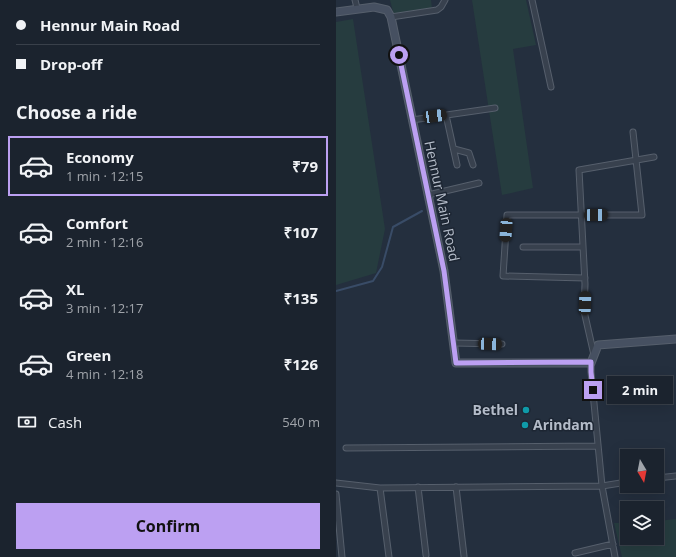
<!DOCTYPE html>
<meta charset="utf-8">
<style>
:root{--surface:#1b232e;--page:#242b36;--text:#f1f3f6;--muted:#a0a4aa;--line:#39404a;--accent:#bca0f2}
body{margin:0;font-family:"Open Sans",sans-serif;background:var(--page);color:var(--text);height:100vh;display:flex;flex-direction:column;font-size:15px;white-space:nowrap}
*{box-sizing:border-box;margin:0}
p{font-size:13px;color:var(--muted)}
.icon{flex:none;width:22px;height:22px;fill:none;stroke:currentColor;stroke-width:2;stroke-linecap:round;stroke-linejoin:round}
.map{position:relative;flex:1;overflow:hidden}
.panel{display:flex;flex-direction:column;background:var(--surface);width:336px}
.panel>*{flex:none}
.top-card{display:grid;align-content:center;height:88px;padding:0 16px;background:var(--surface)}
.needle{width:26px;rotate:170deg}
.tools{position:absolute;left:284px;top:449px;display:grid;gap:8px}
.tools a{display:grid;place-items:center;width:44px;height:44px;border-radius:0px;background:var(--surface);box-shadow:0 4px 16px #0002,0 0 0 1px var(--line);font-size:20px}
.end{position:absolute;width:18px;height:18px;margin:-9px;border:5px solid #bca0f2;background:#111;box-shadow:0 0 0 2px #111}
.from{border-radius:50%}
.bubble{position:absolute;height:28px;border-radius:0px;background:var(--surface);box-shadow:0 4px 16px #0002,0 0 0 1px var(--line);font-size:13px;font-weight:700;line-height:28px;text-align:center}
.car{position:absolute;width:12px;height:24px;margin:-12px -6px;border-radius:5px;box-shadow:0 0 3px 1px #0007;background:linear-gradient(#222 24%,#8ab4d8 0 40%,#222 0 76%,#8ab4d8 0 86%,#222 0)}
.top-card b{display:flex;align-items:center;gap:14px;height:38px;font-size:15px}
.top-card b+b{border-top:1px solid var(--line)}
.top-card i{width:10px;height:10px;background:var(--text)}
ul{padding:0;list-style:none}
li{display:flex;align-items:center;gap:12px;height:60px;margin:0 8px 6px;padding:0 8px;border:2px solid transparent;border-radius:0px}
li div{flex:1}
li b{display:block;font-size:15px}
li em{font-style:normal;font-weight:700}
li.active{border-color:var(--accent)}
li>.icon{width:36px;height:36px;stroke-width:1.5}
h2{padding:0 16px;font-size:18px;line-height:48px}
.pay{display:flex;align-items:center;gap:10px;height:44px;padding:0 16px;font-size:15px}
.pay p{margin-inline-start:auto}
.button{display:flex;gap:8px;margin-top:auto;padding:8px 16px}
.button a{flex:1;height:46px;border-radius:0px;background:var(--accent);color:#111;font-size:16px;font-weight:700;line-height:46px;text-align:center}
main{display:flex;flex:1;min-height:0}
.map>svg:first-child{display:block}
.green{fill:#263c3f}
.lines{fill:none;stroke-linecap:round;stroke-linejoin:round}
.stream{stroke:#394c67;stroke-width:2}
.minor-casing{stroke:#565f6c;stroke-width:7}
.secondary-casing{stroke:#565f6c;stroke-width:9}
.minor{stroke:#38414e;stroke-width:5}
.secondary{stroke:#465061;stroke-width:7}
.route{stroke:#bca0f2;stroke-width:5}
.culture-dot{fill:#0f9aa8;stroke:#1d2633;stroke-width:1.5}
.labels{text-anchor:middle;stroke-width:3;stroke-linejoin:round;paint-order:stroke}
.street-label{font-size:14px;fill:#b4bcc9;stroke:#1d2633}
.poi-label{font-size:14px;font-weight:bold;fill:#b4bcc9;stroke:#1d2633;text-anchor:end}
</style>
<main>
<section class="panel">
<div class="top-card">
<b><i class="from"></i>Hennur Main Road</b>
<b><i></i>Drop-off</b>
</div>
<h2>Choose a ride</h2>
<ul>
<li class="active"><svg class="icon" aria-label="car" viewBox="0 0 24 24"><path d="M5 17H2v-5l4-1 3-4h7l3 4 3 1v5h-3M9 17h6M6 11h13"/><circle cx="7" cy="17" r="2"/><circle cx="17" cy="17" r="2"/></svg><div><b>Economy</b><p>1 min · 12:15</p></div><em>₹79</em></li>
<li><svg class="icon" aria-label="car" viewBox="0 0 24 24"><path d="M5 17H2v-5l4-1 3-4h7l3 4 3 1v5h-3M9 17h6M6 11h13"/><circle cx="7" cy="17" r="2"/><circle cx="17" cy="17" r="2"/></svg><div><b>Comfort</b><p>2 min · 12:16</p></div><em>₹107</em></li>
<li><svg class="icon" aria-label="car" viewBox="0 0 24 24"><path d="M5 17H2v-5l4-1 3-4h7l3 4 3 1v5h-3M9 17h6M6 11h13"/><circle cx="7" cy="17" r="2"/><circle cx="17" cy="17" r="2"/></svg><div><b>XL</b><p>3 min · 12:17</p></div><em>₹135</em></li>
<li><svg class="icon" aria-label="car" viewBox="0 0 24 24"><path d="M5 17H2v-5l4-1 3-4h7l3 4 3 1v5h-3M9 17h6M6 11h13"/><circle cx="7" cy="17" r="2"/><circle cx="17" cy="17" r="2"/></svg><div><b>Green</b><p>4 min · 12:18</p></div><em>₹126</em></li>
</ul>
<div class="pay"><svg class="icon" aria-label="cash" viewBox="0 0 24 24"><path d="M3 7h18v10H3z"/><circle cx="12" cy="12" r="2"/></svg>Cash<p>540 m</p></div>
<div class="button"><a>Confirm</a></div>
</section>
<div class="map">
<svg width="340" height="557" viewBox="0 0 340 557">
<rect width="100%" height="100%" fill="#242f3e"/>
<path class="green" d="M54,0H95L96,8L58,15Z
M136,0H190L200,45L177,49L197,188L166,195Z
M17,19L49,229L40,273L0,285V22Z
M340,519V557H286L278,523H291V538H321V521Z"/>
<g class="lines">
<path class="stream" d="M0,291L37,281L46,267L57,227L86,211"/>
<g class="minor-casing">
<path id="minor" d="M19,0L21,8
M196,0L215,87
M55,17L101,10L105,7L109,0
M110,115L121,165
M76,120L159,108
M118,149L133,153L137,165
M92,195L143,183
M187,247H247
M249,278L167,276L171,215H306L297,132
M118,343L166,344
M258,355L248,311L249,284L243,170L318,157
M255,363V372L266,486L279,557
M10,448L262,446
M321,478L340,476
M0,483L44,488L266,486L291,482
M82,487L90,555
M120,487L128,556
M44,488L53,557
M0,494L6,557
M239,553L277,544"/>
</g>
<g class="secondary-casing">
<path id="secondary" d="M0,12L38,7L51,10L55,17L108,271L120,363H255L262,345L340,339"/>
</g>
<use href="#minor" class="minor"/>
<use href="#secondary" class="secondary"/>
</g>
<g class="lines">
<path class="route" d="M63,55L108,271L120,363L255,362V372L257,390"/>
</g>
<g class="culture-dot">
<circle cx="190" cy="410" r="4"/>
<circle cx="189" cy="425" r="4"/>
</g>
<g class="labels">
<g class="street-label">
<text transform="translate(106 201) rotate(78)" y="5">Hennur Main Road</text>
</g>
<g class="poi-label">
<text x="182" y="415">Bethel</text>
<text x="197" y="430" text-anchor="start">Arindam</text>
</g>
</g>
</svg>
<div class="tools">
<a><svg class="needle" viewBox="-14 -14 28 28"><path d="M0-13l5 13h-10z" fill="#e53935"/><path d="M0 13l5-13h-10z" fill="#a0a4aa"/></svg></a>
<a><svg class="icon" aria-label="layers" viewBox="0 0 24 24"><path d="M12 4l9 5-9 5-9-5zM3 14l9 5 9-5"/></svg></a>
</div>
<i class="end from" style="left:63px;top:55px"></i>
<i class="end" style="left:257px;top:390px"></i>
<div class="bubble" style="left:271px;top:376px;width:66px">2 min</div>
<i class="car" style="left:99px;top:116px;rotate:82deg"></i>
<i class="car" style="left:260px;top:215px;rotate:89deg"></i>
<i class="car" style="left:170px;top:230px;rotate:184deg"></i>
<i class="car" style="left:249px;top:303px;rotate:2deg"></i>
<i class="car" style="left:154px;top:344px;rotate:92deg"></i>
</div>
</main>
